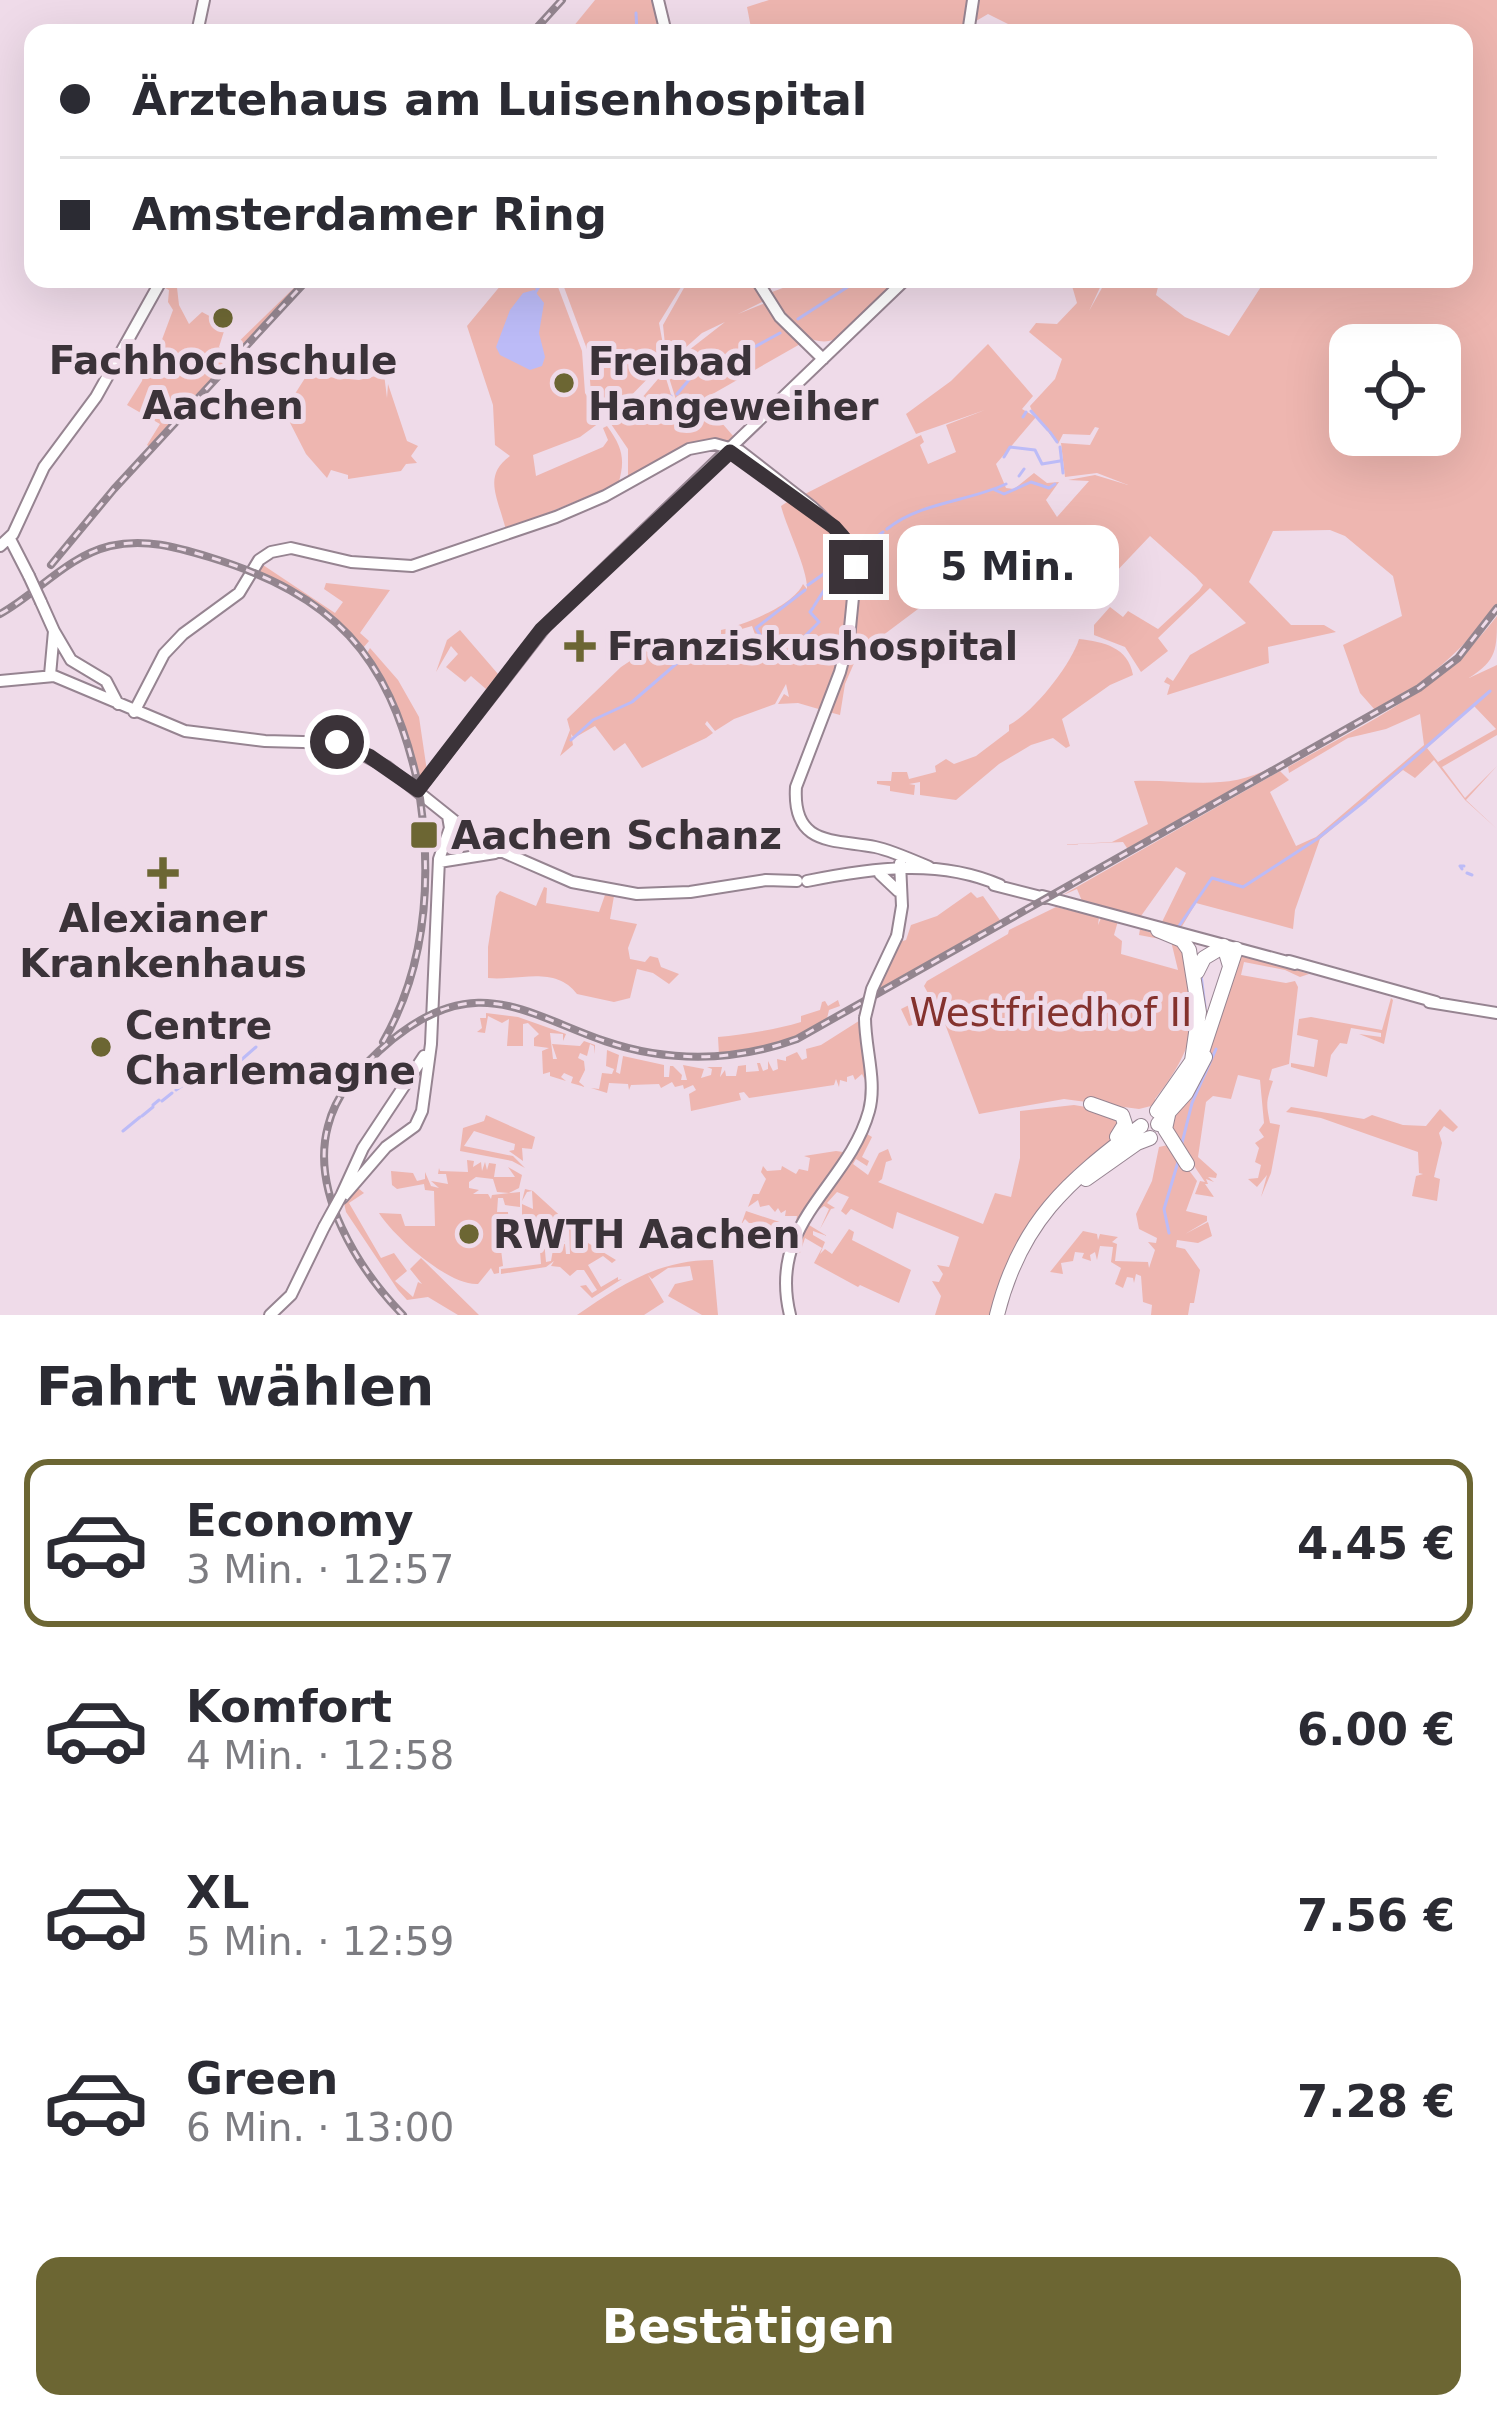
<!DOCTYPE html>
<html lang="de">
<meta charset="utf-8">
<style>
:root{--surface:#fff;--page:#f2f2f3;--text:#2b2b33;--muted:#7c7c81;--line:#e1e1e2;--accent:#6c6633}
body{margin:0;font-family:"DejaVu Sans",sans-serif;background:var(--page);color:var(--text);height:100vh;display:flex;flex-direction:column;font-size:45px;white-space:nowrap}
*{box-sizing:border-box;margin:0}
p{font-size:39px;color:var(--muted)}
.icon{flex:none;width:66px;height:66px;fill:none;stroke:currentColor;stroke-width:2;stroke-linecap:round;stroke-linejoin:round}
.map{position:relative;height:1315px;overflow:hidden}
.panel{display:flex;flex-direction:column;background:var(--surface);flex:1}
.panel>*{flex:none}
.guide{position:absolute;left:24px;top:24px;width:1449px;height:264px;border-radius:24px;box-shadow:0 12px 48px #0002;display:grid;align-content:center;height:264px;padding:0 36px;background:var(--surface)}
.tools{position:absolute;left:1329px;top:324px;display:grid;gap:24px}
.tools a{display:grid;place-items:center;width:132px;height:132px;border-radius:24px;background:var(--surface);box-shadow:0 12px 48px #0002;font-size:60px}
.end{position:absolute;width:54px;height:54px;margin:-27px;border:15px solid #3b3339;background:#fff;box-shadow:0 0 0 6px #fff}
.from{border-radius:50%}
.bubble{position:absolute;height:84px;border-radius:24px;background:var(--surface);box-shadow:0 12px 48px #0002;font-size:39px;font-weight:700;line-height:84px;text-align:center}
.guide b{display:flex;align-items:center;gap:42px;height:114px;font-size:45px}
.guide b+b{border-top:3px solid var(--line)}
.guide i{width:30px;height:30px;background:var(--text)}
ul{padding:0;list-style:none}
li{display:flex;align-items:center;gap:36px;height:168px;margin:0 24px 18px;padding:0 12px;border:6px solid transparent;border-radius:24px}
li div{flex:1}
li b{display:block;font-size:45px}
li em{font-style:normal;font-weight:700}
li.active{border-color:var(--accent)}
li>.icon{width:108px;height:108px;stroke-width:1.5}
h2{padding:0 36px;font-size:54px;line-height:144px}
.action{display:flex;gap:24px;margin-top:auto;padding:24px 36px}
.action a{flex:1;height:138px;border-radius:24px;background:var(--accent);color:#fff;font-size:48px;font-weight:700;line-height:138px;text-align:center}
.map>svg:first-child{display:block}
.green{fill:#eeb6b0;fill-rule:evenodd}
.water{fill:#bcbbf7}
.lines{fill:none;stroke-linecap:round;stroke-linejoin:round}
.stream{stroke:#bcbbf7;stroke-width:3}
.major-casing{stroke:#968491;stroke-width:14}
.highway-casing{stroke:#968491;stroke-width:16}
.major{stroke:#fff;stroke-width:10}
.highway{stroke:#fff;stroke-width:14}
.rail-casing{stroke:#93858f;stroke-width:8}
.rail{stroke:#efdbe9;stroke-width:3;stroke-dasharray:9;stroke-linecap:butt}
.major-bridge-casing{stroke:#968491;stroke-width:14;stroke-linecap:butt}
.major-bridge{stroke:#fff;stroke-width:10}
.route{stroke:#3b3339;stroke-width:15}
.poi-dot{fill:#6c6633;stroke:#efdbe9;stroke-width:4.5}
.labels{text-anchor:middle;stroke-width:10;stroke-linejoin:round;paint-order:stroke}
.poi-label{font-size:39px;font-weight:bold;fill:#3b3339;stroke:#efdbe9;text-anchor:start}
.park-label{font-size:39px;fill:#84322e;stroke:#efdbe9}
</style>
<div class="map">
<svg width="1497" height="1315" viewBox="0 0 1497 1315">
<rect width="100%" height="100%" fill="#efdbe9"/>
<path class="green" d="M595,0H655L661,33H568Z
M769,0H969L964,33H752L747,7Z
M977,0H1497V605C1436,687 1370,715 1283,764L1375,710L1360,693L1343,645L1402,616L1393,576L1345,536L1330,530L1273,531L1249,582L1291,625H1324L1336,632L1268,647L1269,663L1167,695L1170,685L1164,682L1167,677L1173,681L1190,655L1246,623L1210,588L1158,638L1168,651L1141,672L1125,647L1094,635V625L1110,607L1123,617L1128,611L1158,629L1199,591L1203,585L1196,577L1150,536L1113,575L1084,535L1043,560L1012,536L940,585L955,601L951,604L938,594L858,654L845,684L840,715L829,712L860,570L840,525L803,495L921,435L924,442L920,445L928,464L956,452L946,425L985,410L916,434L906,414L951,381L988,344L1033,396L1022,409L1034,416L1030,406L1055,379L1062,359L1029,332L1036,323L1057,324L1077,303L1070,279H1104L1089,311L1107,279H1160L1156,295L1185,317L1229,336L1266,279H1464V33H1011L1010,25L988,14L976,21L972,33ZM1350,345H1440V435H1350ZM1036,417L1058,444L1063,434L1090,435L1095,427L1099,428L1090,445L1061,443L1065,477L1097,473L1128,485L1095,475L1068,480L1089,481L1057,517L1046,500L1059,482L1047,483L1034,473L1014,489L1006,488L996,464Z
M167,279H176L179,305L189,324L202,312L226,325L219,347L226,354L303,279L150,447L147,445L160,424L127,405L142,381L149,350L157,353L173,310L168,302L169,290L163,287Z
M506,279H555L582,351L585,393L603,420L580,437L533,455L536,476L603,447L608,440L603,428L607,426C624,449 625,461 618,485C595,497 570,510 547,517L613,486L506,530C497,495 483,476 510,456L495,445L493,405L467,326Z
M561,279H686L659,323L664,350L661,365L610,417L591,394L588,352Z
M689,279H753L764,301L738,314L765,303L802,343L702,400L734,437L730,441L691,443L628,478V449L611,424L641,399L664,372L673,401L668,416L673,418L677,403L666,368L725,322L702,333L667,364L663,325Z
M760,279H767L772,292L807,279H901L836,339C801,353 777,303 760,279Z
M384,374L387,398L388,384L407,441L418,446L411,456L417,463L406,464L401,471L348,479V475L331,470L327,478L306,454L284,411L307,375L359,380Z
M790,500C805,512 824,522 836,536C876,578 838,663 822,710L798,703L778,704L784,694L789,697L786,684L775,704L734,719L715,731L707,721L705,724L713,733L706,738L642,768L625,743L614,751L595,726L574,738L571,734L573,745L560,756L570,730L567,719L621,667L642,653L633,636L647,652L729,638L730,643L736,641L738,644L756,637L752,626L721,635V630C744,625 793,606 803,584L807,589C808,570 787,529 781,506Z
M263,565L335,613L343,602L324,589L326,583L390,590L360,633L369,641L363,648C332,613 299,591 257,572Z
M1497,616C1497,650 1497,660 1469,678L1497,665V735L1442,767L1465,798L1497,766L1466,800L1497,829L1465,800L1434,760L1415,778L1403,770L1320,839L1295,910L1293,929L1196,903L1181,928L1162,922L1186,873L1176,867L1141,916L1082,901L1077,889L1061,896L1280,771L1289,780L1270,792L1296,846L1316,837L1424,745L1420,714L1386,729L1348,738L1289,773L1288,767C1368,722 1440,691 1497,616ZM1474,706L1496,729L1438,762L1427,748Z
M460,630L498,674L486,689L471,676L465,682L446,667L458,654L451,646L436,672L447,640Z
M1079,639C1104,642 1128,647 1133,675L1110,685L1062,719L1070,746L1066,748L1053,738L1031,745L999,764L956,800L920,795V782L909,784L915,785L914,795L890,791V786L877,784V781H891L892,772H907L909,779L936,772L935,766L946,759L954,764L976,756L1009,731V725C1034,712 1071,665 1079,639Z
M370,648L398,680L419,717L427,771L421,779L418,780L397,705L367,653Z
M1275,765L1280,766L1129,851L1123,842L1057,845L1112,842L1148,824L1134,781C1184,779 1229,793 1275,765Z
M544,887L547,888L546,903L599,912L605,895L614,896L610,919L637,924L628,948L630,959L645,962L650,956L658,958L661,967L679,974L669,984L653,973L637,969L630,998L614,1002L577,994C555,965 519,981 488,978V947L496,896L500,891L536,906Z
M971,892L977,898L983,896L1002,923L873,997L899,942L906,940L911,925L937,916Z
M1061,904L1118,921L1114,935L1122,941L1121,954L1178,970L1171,941L1139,935L1140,929L1181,943C1201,1006 1201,1041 1155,1099V1105L1139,1109L1064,1099L979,1114L942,1016L909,1026L901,1009L929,995L924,986L927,981L1008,934L1009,930L1056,907L1099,917L1098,925L1101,918L1114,920Z
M1242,954L1309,974L1300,977L1285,970L1244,962L1241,975L1286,983L1295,981L1298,987L1289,1064L1272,1069L1269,1080L1273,1081C1266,1102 1266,1103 1270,1123L1280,1125L1271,1173L1261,1197L1267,1175L1257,1187L1248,1179L1258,1178L1261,1165L1255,1162L1259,1148L1255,1143L1264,1137L1259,1130L1264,1123L1260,1080L1238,1075L1231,1099L1213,1096L1206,1102L1198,1157L1217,1174L1216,1178L1208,1177L1214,1182L1206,1179L1208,1184H1205L1214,1197L1195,1194L1200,1181L1205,1182L1188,1157L1185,1165L1197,1181L1186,1211L1207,1216V1221L1185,1234L1208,1222L1212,1236L1198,1243L1177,1240L1176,1247L1185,1249L1200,1270L1194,1303H1190L1188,1315H1151L1152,1305L1143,1302L1141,1276L1136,1274L1134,1283L1133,1278L1127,1277L1123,1288L1115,1284L1121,1268L1111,1262L1113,1247L1100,1246L1097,1260L1095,1252L1090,1255L1091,1261L1082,1258L1084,1253L1075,1252L1073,1261L1061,1263L1063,1274L1050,1272L1083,1231L1097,1234L1098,1240L1100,1234L1118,1237L1112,1242L1117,1244L1115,1261L1148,1262L1149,1268L1155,1250L1148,1242L1156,1243L1157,1238L1139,1229L1136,1214L1152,1181L1159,1147L1168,1145L1162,1123L1209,1056L1236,956L1249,958Z
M1386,993L1393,1000L1384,1044L1359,1034L1381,1037V1033L1351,1028L1347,1044L1340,1043L1331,1055L1327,1077L1291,1067V1063L1314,1067L1318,1040L1297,1035L1299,1019L1311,1017L1382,1030L1391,998Z
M838,1000L840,1006L829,1010L826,1023C797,1044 754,1053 719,1055L718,1037C742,1035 774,1030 801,1022V1016L820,1010L822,1002L825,1001L828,1006Z
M486,1013L518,1017L566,1034L563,1041V1034L550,1033L553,1059H557L552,1044L580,1046L584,1041L595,1045V1054L594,1046L590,1044L587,1056L580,1053L578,1058L584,1061L585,1070L579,1082L585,1087L571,1083L573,1077L564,1073L561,1077L566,1081L550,1076V1072L543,1074L542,1051L549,1048L534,1046V1038L539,1034L528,1023L523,1024V1046H507L509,1019L502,1023L488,1016L485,1033L477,1032L482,1028L480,1018H486Z
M862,1019L866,1082L862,1074L855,1080L853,1075L847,1077V1082L840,1080L839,1087L836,1079L834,1085L749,1098L744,1092L739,1093L741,1100L691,1111L689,1094L696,1090L693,1085L684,1089L683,1085L675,1087L672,1082L661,1088L659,1084L631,1085L629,1090L628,1084L609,1083L607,1093L591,1088L599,1089L602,1073L612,1074L614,1069L606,1066L607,1050L619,1055L616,1072L620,1074L623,1056L664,1065V1077H669L670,1066H673L682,1075L681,1080H687L683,1065L704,1069L701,1078L711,1075L712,1069L707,1067H722L720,1077L725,1070L726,1076H736L738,1066L746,1065V1072L759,1071L757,1063H760L763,1071L768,1069V1061L773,1071L778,1069L777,1059L786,1061V1057L797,1052L802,1060L807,1058L806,1049L821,1045Z
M1074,1105L1116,1112L1121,1131L1073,1171L1044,1204L995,1315H935L941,1296L932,1281L939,1282L943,1274L937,1265L949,1267L959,1237L897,1212L893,1229L851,1209L846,1215L841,1211L849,1197L837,1192L827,1203L835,1208L831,1209L820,1229L829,1209L824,1206L814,1213L809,1225L827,1236L813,1231V1235L825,1242L820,1254L825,1249L832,1254L849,1229L854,1232L852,1240L911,1270L899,1303L860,1285L858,1287L814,1263L822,1248L805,1238L800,1253L798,1251C812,1207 841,1172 867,1134L872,1137L862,1157L869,1161L867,1166L856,1159L853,1164L868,1175L879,1153L888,1149L892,1160L886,1162L882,1179L878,1182L983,1224L995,1193L1011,1197L1020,1158V1111Z
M1291,1107L1364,1119L1372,1115L1403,1125L1426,1126L1440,1109L1458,1127L1453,1132L1444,1126L1439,1133L1442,1143L1434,1177L1440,1179L1437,1201L1412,1196L1416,1176L1423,1174L1419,1173L1418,1152L1321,1118L1286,1112Z
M486,1115L535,1137L532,1149L522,1148L523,1161L509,1151L514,1150L515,1144L474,1131L464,1146L513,1156L525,1168L512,1161L460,1151L463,1128L484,1121Z
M836,1151L843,1152V1159L809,1203L789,1246V1238L779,1235L774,1228L763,1226V1223H749L745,1219L741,1225L746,1211L795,1227L797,1216H785L786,1210L781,1213L778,1208L775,1212L769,1205L760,1207L758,1200L748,1207L753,1194H759L766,1179L761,1172L763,1166L767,1171L781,1170L782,1166L796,1174L799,1169L808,1171L810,1158L804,1156Z
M467,1160L474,1161L473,1167L481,1162L482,1171L485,1162L487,1170L489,1163L496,1164L494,1177H515L508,1167L522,1175L519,1188L509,1193L497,1192L493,1179L476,1177L469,1182V1188L479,1190L473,1194H488L491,1199L492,1195L520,1192V1207L505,1205L503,1198H498L497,1212H508L509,1227L522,1226V1204L533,1209L532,1191L527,1192L522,1201L525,1189L533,1191L567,1222L562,1227L565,1242H554L553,1223L552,1229L542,1230V1237H552V1244L550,1239L544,1240L546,1262L551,1261L554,1244H565L566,1254H570L569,1224L588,1243L616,1260L612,1263L603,1256L588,1265L601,1287L618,1277V1280L622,1279L592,1298L580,1286L586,1285L592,1293L597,1290L584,1270H577L570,1276L560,1267L551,1266L554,1261L546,1267L501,1274V1269L541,1264L539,1238H529L523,1231L499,1233L503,1266L499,1267V1273L494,1274L491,1268L478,1284C449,1286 394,1237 379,1213L401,1214L405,1226H435L434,1191L425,1190L424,1184L397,1189L392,1185L391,1171L413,1173L417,1181L425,1179V1172L431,1186L439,1188L431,1181L448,1184L446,1174H438L439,1168L440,1171L468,1172Z
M358,1188L364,1193L349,1203L381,1258L394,1253L407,1271L395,1281L413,1297L418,1282L422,1284L410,1269L421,1258L479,1315H458L428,1297L407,1300L398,1290L346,1212L344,1203Z
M713,1260L718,1315H702L668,1296L675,1284L693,1280L690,1266L668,1268L652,1279L648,1275L664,1302L644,1315H577C621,1285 658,1260 713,1260Z"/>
<path class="water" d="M534,290L544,303L539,333L545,357L542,366L530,370L500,355L496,347L510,310L523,293Z"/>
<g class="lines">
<path class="stream" d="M636,13L637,33
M528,279L529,285L536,287
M535,293L544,279
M798,319L860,279
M677,394L709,356L740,355L780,333
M1031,411L1048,430
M1023,417L1026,412
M623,418L627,421L671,396
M1050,432L1057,442
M1060,447L1063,473
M1004,457L1010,447L1035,450L1042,464L1060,461
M1019,476L1024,469
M995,490L1004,494L1031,482L1049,488L1055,484
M887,529C921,502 967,502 1006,484
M861,549L883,532
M808,585L846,558
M814,606L828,584
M756,628L805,590
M804,637L819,622L810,612L813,608
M571,740L593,720L632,702L683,658L736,648L760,635L757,630
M1426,747L1490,691
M1368,798L1424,749
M1462,869L1460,866H1464
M1467,873L1472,875
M1179,926L1212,878L1243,887L1317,839L1366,800
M1201,975L1205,1007
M233,1060L240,1061L256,1047
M199,1074L214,1069
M176,1090L192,1079
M162,1101L172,1093
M153,1105L159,1100
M142,1116L153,1107
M123,1131L140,1117
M1182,1143L1192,1103L1216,1049
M1169,1233L1164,1209L1178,1162"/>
<g class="major-casing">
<path id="major" d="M658,0L666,33
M197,33L204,0
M968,33L973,0
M756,279L780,317L823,359
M10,539L29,576
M0,546L13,534L44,467L96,397L162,279
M41,602L54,631L50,675
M54,631L71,660L106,681L118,704
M0,681L54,676L185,731L265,741L340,743L387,767L492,851
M134,712L164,654L183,634L239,593L259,560L271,552L291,548L351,562L412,566L556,517L605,496L689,449L715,444L740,451L812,507L842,535L856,567L849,638L840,672L796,787C792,847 835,839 875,847C890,850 915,861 929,867
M418,790L549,622L906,279
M490,852H503L572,882L637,894L690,892L766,880L797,881
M439,862L495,853
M880,874L898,891
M807,881C872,868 938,858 1000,885
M994,885L1045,898
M1042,896L1295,964
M897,936L902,906L900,863
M1289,961L1436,1002
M1429,1002L1497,1013
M342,1194L363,1148L424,1056
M342,1198L386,1147L415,1126L422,1111L431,1044L439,859L450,828L448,816
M270,1315L291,1295L324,1227
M790,1315C767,1221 848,1187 869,1111C877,1081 865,1049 865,1018"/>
</g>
<g class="highway-casing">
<path id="highway" d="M1197,972L1204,958L1224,946L1230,966
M1198,1064L1236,949
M1091,1104L1122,1115L1125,1124L1117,1137
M1157,1111L1192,1061L1199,1012L1189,950L1182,940L1158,930
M1168,1115L1165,1129L1187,1164
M1158,1124L1186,1093L1205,1057
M1086,1179L1137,1143L1150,1138
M997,1315C1020,1222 1067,1182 1141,1126"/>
</g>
<use href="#major" class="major"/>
<use href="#highway" class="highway"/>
<g class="rail-casing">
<path id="rail" d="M532,33L562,0
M51,565L114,489L308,279
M0,614C38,593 66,557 110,546C145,538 176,547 209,557C334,595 388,654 417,780
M383,1042C426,967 432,883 420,798
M403,1315C358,1269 310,1192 328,1126C336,1094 356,1073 379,1051C489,950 543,1036 652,1053C702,1061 750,1056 797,1039L1419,688L1458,658L1497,608"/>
</g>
<use href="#rail" class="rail"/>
<g class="major-bridge-casing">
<path id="major-bridge" d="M29,576L41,602
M865,1018L872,989L897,936
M324,1227L341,1196"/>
</g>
<use href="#major-bridge" class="major-bridge"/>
</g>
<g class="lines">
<path class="route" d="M337,742L369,756L418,790L541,630L730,452L834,527L847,542L856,567"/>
</g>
<g class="poi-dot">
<circle cx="223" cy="318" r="12"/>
<circle cx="564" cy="383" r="12"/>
<path d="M574 628h12v12h12v12h-12v12h-12v-12h-12v-12h12z"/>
<rect x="409" y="820" width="30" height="30" rx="6"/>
<path d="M157 855h12v12h12v12h-12v12h-12v-12h-12v-12h12z"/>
<circle cx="101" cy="1047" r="12"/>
<circle cx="469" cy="1234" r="12"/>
</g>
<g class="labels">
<g class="poi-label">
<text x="223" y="374" text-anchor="middle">Fachhochschule<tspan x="223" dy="45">Aachen</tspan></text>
<text x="588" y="375">Freibad<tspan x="588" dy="45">Hangeweiher</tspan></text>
<text x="607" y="660">Franziskushospital</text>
<text x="451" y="849">Aachen Schanz</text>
<text x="163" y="932" text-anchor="middle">Alexianer<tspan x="163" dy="45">Krankenhaus</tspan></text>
<text x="125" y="1039">Centre<tspan x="125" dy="45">Charlemagne</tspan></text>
<text x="493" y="1248">RWTH Aachen</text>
</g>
<g class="park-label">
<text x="1051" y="1026">Westfriedhof II</text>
</g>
</g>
</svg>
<div class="tools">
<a><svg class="icon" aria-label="locate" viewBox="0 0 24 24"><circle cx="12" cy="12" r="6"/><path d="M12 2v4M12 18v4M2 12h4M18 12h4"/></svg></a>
</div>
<i class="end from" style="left:337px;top:742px"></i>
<i class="end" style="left:856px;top:567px"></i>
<div class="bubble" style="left:897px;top:525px;width:222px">5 Min.</div>
<div class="guide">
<b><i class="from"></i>Ärztehaus am Luisenhospital</b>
<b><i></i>Amsterdamer Ring</b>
</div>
</div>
<section class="panel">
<h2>Fahrt wählen</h2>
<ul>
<li class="active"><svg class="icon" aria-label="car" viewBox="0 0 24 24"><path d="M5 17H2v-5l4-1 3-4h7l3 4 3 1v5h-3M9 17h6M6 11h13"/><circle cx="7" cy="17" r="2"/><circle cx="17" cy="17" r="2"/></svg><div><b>Economy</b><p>3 Min. · 12:57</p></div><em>4.45 €</em></li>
<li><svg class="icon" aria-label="car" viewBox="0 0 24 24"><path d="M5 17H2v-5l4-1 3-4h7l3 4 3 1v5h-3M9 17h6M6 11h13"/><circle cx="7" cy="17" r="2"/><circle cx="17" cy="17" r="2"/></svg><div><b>Komfort</b><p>4 Min. · 12:58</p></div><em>6.00 €</em></li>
<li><svg class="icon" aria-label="car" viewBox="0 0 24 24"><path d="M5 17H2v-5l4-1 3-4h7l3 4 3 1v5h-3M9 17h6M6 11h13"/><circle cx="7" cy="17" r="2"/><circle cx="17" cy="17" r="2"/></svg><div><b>XL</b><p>5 Min. · 12:59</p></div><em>7.56 €</em></li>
<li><svg class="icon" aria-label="car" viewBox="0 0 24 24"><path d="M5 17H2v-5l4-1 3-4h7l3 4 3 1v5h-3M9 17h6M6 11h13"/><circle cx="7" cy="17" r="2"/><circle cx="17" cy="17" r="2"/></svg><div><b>Green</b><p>6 Min. · 13:00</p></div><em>7.28 €</em></li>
</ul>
<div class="action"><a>Bestätigen</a></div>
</section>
